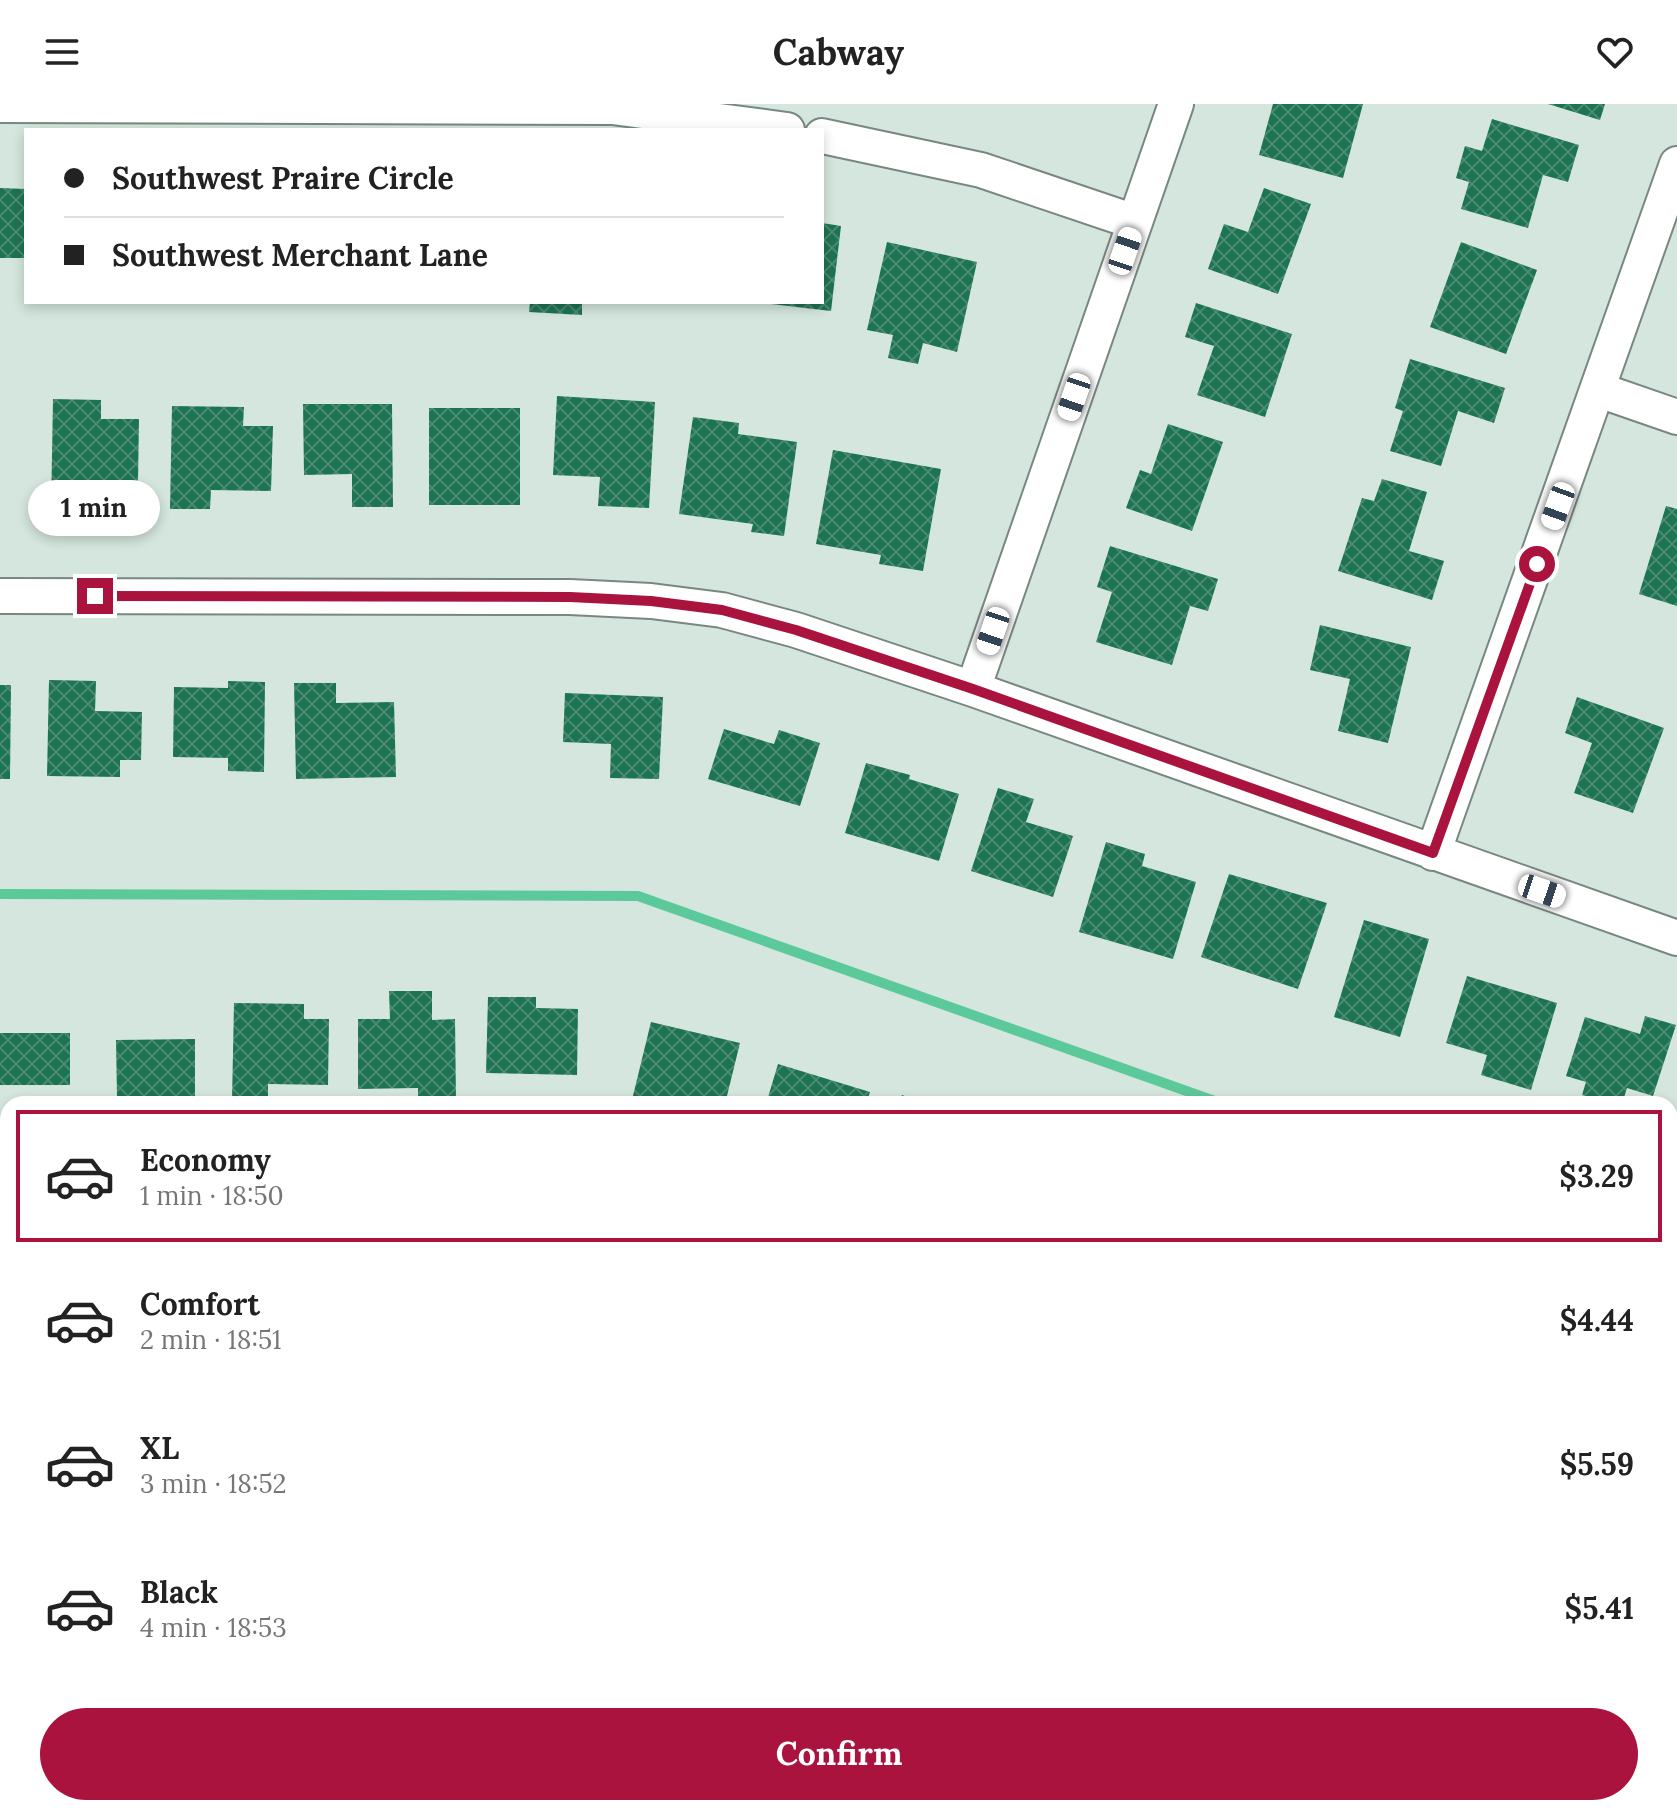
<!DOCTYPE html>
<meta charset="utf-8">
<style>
:root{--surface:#fff;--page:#f6f6f6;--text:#222;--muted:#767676;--line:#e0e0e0;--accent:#a9133e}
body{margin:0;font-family:Lora,serif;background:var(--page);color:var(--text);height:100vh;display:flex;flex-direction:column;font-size:30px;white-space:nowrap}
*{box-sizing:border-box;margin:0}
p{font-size:26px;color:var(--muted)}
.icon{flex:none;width:44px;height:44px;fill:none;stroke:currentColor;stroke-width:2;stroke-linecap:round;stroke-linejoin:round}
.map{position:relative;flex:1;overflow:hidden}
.panel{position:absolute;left:0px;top:992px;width:1678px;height:720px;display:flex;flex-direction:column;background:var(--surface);border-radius:24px 24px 0 0;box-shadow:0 4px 12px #0003}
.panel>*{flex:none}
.hud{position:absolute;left:24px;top:24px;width:800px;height:176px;border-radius:0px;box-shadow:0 4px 12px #0003;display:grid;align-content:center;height:176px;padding:0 40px;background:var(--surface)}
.end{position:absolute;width:36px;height:36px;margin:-18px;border:10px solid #a9133e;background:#fff;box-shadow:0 0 0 4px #fff}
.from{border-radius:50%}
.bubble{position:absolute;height:56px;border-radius:28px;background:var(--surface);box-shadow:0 4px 12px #0003;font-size:26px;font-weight:800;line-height:56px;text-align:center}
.car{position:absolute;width:24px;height:48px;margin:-24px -12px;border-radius:10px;box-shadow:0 0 6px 2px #0007;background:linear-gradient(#fff 24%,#345 0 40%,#fff 0 76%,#345 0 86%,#fff 0)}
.hud b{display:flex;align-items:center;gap:28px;height:76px;font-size:30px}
.hud b+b{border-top:2px solid var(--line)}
.hud i{width:20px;height:20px;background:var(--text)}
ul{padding:14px 0 0;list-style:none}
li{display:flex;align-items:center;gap:24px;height:132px;margin:0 16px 12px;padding:0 24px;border:4px solid transparent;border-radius:0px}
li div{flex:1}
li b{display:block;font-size:30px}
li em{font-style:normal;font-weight:800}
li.selected{border-color:var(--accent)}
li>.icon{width:72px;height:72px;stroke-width:1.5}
.action{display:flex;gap:16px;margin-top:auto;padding:16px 40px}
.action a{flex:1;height:92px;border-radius:48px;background:var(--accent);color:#fff;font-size:32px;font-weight:800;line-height:92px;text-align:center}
header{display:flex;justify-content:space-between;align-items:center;height:104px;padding:0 40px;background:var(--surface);font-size:36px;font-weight:800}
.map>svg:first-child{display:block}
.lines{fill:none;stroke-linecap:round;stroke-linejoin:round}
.stream{stroke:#5cc99b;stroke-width:10}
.building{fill:url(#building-cross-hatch)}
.minor-casing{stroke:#788880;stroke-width:38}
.minor{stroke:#fff;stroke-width:34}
.route{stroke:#a9133e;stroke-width:10}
</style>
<header><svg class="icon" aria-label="menu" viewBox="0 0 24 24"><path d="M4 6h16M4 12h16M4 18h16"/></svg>Cabway<svg class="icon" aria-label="heart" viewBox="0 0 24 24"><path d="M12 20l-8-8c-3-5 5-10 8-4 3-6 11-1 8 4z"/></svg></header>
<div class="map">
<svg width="1677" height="1712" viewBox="0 0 1677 1712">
<defs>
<pattern id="building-cross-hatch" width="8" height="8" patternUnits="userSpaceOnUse" patternTransform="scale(2)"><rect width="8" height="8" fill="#1c7453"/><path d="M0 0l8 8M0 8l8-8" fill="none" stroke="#4b8a72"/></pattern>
</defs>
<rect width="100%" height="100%" fill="#d4e6dd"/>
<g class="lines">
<path class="stream" d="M0,790L638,792L1223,1000
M1670,1159L1677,1161
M1670,1562L1677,1542
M1630,1712L1633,1704"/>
</g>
<path class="building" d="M1273,0H1363L1343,74L1259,51Z
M1548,0H1605L1600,16Z
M1492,15L1579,41L1568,78L1543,71L1528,124L1461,105L1469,78L1456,74L1465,42L1482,47Z
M0,84L26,85V154H0Z
M1264,84L1311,100L1278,190L1208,165L1224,120L1248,128Z
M822,119L841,122L831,207L771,200L822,198Z
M887,138L977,158L957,248L923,239L918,260L888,254L893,231L867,226Z
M1461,138L1537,166L1506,250L1430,223Z
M530,198H582V211L529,208Z
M1196,199L1292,230L1265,313L1197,291L1214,242L1185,233Z
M1410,255L1505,284L1494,319L1458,307L1441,362L1390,347L1403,307L1395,304Z
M557,292L655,298L649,404L598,402L600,373L553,371Z
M53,295L101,296V315H139L138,378H90V405H51Z
M303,300H392L393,403H352V370L304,371Z
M172,302L244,303L243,322H273L271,387L211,386L210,405H170Z
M429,304H520V401H429Z
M693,313L739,319L738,330L797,338L784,432L751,428L753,420L679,410Z
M1168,320L1223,338L1192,427L1126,404L1140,366L1151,370Z
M833,346L941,365L923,467L879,460L881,451L816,440Z
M1382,375L1427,388L1409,447L1444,457L1432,496L1338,467L1362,394L1374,397Z
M1666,402L1677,405V502L1639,490Z
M1110,442L1218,475L1208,507L1190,502L1172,561L1096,538L1112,488L1097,483Z
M1320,521L1411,543L1388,639L1338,627L1350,575L1310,566Z
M49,576L96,577L95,607L142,608L141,656H120V673L47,672Z
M228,577L265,578L264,668L228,667V654L173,653L174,583L228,584Z
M294,579H336V599L394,598L396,673L296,675Z
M0,581H11L10,675H0Z
M565,589L663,593L659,675L610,674L611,640L563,638Z
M1577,593L1664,624L1633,709L1574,689L1592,639L1565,629Z
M724,625L774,640L779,626L820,639L800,702L708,675Z
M866,659L910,671L909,675L959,690L939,757L845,729Z
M998,684L1034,695L1026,718L1073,732L1053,793L971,767Z
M1106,738L1145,750L1142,762L1196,778L1173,855L1079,828Z
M1229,770L1327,799L1298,885L1201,853Z
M1364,816L1429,835L1400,933L1334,913Z
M1467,872L1557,899L1531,986L1481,971L1487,951L1446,939Z
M389,887H432V916L455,915L456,999H418V984L358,985V915H390Z
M488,893H536V904L578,905L577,971L486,969Z
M234,899L304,900V915H329L328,981L268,980V998L232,997Z
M1645,912L1676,921L1653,992L1627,984L1622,1000H1611L1582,991L1586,978L1566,972L1585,913L1640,930Z
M651,918L740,939L725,1000H631Z
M0,929H70V981H0Z
M195,935V993H117L116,936Z
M778,960L870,988L866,1000H766Z
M902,991L926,1000H898Z
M0,1182H8V1258H0Z
M0,1674H8V1704H54V1712H0Z
M100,1704H187V1709L147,1708V1712H99Z
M222,1704H319V1712H222Z
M348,1704H442V1712H348Z
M480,1704L529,1705L578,1704L576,1712H478Z
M614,1704H618L643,1712H612Z
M1406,1704H1482L1486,1705L1484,1712H1403Z"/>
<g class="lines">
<g class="minor-casing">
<path id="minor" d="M0,1L612,3L787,26
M822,32L981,66L1135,118
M1599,286L1677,313
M0,492L570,493L651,497L722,506L796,526L973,585L1677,834
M973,585L1176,0
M1433,749L1677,60
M0,1086H8
M0,1581H8
M876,1704L900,1712
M1309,1712L1311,1704"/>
</g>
<use href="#minor" class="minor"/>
</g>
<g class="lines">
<path class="route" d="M95,492L570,493L651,497L722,506L796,526L973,585L1433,749L1537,460"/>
</g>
</svg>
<i class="end from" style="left:1537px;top:460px"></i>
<i class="end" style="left:95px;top:492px"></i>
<div class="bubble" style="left:28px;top:376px;width:132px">1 min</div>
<i class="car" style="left:1125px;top:147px;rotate:19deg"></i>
<i class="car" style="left:1074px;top:293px;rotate:199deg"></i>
<i class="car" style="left:1558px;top:402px;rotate:200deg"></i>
<i class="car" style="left:993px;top:527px;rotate:199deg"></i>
<i class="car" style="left:1542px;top:787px;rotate:109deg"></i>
<div class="hud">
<b><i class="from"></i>Southwest Praire Circle</b>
<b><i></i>Southwest Merchant Lane</b>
</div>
<section class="panel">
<ul>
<li class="selected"><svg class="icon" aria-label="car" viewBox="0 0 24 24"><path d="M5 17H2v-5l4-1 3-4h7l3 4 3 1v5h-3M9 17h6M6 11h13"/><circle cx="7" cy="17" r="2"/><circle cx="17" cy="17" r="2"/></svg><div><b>Economy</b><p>1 min · 18:50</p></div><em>$3.29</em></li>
<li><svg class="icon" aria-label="car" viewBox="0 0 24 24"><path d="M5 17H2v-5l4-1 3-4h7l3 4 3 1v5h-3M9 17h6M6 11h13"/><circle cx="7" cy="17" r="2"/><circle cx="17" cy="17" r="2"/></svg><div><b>Comfort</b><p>2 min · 18:51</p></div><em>$4.44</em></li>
<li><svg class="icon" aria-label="car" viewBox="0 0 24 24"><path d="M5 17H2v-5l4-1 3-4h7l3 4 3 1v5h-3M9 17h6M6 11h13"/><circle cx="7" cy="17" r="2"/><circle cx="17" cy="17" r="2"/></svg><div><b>XL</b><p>3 min · 18:52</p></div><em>$5.59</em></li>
<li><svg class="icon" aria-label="car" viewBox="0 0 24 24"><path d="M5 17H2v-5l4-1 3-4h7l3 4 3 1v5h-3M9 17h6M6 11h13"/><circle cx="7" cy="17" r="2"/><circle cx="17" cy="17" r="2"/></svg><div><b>Black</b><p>4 min · 18:53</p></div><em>$5.41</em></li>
</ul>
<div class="action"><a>Confirm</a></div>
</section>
</div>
